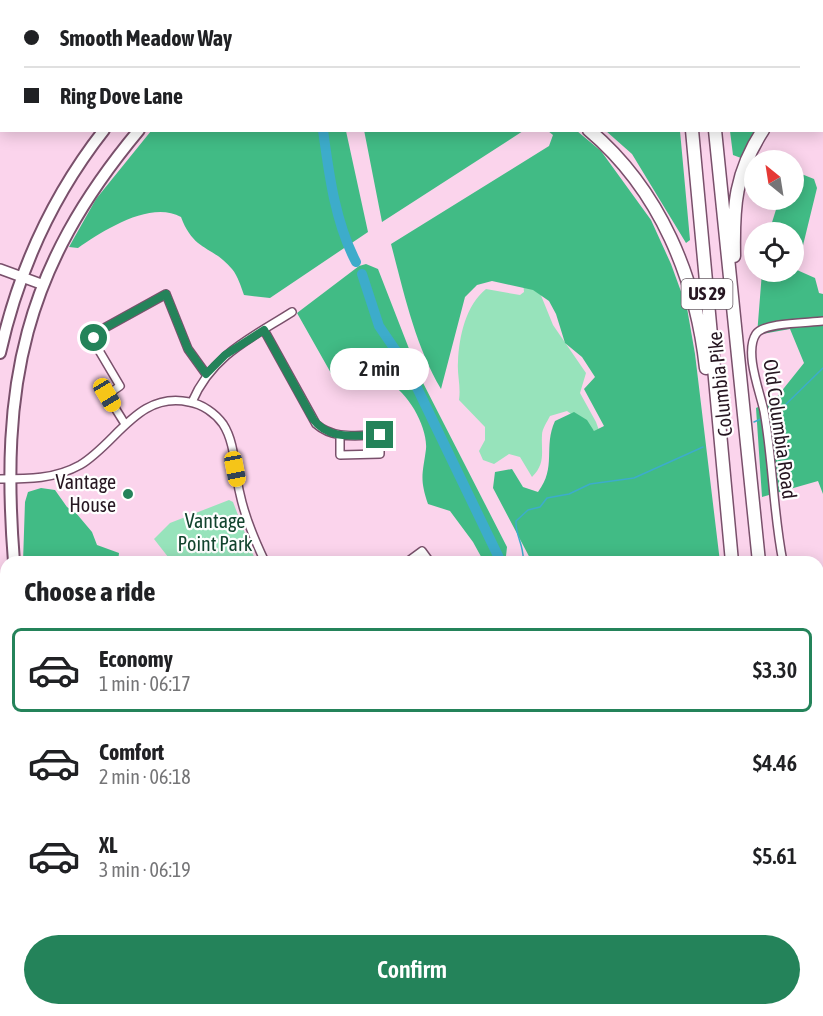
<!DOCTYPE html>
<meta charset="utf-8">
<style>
:root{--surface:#fff;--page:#f2f2f2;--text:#202124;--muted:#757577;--line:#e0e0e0;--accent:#24835a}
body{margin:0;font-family:"Asap Condensed",sans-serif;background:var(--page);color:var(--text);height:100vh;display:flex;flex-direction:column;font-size:22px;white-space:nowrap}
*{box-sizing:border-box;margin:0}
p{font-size:20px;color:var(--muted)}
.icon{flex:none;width:33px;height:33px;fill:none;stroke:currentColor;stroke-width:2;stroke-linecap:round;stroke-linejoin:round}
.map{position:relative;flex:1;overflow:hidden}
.details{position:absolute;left:0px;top:556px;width:824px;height:460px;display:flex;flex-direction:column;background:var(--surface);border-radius:18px 18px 0 0;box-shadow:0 3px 15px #0003}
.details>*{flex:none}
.banner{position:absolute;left:0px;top:0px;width:824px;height:132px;box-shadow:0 3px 15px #0003;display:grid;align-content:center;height:132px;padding:0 24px;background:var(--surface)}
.needle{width:39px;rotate:330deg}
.buttons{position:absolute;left:744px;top:150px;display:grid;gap:12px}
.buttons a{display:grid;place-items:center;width:60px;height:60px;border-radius:50%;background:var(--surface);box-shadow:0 3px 15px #0003;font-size:30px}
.end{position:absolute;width:27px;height:27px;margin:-14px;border:8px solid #24835a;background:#fff;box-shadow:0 0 0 3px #fff}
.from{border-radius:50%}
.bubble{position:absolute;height:42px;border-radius:21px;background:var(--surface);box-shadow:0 3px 15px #0003;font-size:20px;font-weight:600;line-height:42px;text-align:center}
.car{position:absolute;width:18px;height:36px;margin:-18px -9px;border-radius:8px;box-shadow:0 0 4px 2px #0007;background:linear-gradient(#f5c518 24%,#345 0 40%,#f5c518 0 76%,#345 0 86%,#f5c518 0)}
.banner b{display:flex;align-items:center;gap:21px;height:57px;font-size:22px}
.banner b+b{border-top:2px solid var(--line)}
.banner i{width:15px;height:15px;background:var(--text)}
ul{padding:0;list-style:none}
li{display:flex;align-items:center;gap:18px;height:84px;margin:0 12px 9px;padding:0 12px;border:3px solid transparent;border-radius:9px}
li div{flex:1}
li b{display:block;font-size:22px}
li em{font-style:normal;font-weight:600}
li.active{border-color:var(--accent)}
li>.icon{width:54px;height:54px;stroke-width:1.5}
h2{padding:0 24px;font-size:27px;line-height:72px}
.cta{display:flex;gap:12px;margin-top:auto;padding:12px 24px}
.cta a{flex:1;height:69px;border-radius:36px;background:var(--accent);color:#fff;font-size:24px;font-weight:600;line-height:69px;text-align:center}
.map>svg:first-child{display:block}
.built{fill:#fcc5e8}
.green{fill:#97e3bb}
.forest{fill:#41bb85}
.water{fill:#3daccb}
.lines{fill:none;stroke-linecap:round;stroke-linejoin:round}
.stream{stroke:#3daccb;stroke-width:1.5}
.river{stroke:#3daccb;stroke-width:10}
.street-casing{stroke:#79506b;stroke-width:10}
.secondary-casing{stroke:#79506b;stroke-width:12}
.primary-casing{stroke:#79506b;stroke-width:14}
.highway-casing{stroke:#79506b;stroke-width:15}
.street{stroke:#fff;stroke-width:7}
.secondary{stroke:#fff;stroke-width:9}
.primary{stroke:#fff;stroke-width:10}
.highway{stroke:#fff;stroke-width:12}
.route{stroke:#24835a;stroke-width:8}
.poi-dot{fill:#24835a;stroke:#fff;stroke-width:2}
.labels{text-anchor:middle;stroke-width:4.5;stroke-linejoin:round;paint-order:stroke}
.shield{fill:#fff;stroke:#675c64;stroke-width:1.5}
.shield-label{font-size:18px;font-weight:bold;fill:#261621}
.street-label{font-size:20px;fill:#261621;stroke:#fff}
.poi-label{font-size:20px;fill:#261621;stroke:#fff;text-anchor:end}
.park-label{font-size:20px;fill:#12442e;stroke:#fff}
</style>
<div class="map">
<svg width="823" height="1016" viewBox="0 0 823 1016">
<rect width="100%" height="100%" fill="#fbd4ec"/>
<path class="built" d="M6,927V1011H125L116,1016H0V931Z
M203,1011H256L259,1016H199Z
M318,1011H548L551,1016H321Z"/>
<path class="green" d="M523,281L538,288L553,325L586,373L580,393L596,422L601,436L567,411L550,416C547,422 542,429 542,435C541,452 546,463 532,477L520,457L509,454L494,464L483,460L479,451L485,440V427L459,400C461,386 457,375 458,362C459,336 466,305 486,289L520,295L524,292Z
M229,500L233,502L256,562H212L208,559L202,562H172L154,539L170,523Z
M549,1011H780L781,1016H552Z"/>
<path class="forest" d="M347,0H532L344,1Z
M364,130H523V131L382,222Z
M151,131H346L368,232L270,298L244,295C241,287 238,276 232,269C212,245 194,252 181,217C150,200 103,231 78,248L69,247L96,199Z
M548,131H577L601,151L651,220L671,264L687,308L695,354L720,562H532L493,488L495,472L512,469L523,487L538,492C557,467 543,447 555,421L574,412L587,420L594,431L604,426L584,389L595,377L582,357L565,343L556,314L549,301L533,290L492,281L477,285L465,297L441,389C415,345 404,293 391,244L549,146L553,135Z
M606,131H680L690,240L686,243L632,154Z
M730,131H758L741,158L733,155Z
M799,173L814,179L817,188L797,270L815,278L819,293L823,294V494L818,481L762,497L756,408L776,398L804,363L790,329L757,335L762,272H794V232H769L779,200H794V175Z
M366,264L378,269L420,377L507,547L506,556L510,562H484L473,542L450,511L428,504C419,478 423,473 426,449C428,428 408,391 388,383C372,377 353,382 336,382L297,313L359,266Z
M41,488L55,490L67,507L76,513L92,532L97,545L119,553L118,562H23L25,502L28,492Z
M818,731H823V851L818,824Z
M717,1011H780L781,1016H718Z"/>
<path class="water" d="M575,1011H693V1016H577Z"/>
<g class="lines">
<path class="stream" d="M767,417L780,410L823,368
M754,422L763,418
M523,562C525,546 515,536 516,521L528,510L540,507L547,498L569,494L590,484L634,478L703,447
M818,768L823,765"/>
<path class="river" d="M297,0V2
M323,130C329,174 335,222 356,262
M362,274L379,326L407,367L501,562
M727,1011L728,1016"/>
<g class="street-casing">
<path id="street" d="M66,0L67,2
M0,82L2,80
M264,330L316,424C334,440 358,435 380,435V454L340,455V436
M192,402C212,355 251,338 292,312
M125,424L107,395L120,386L94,342L99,331L166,294L188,349L206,374
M0,479C28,479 55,479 80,465C117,443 138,391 189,402C202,404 215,413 223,424C236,444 234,471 240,494C245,518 255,541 265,562
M407,562L422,551L430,562
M783,562C773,512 773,461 764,411C760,392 744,352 756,334C764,322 809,323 823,321
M314,1011L317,1016
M178,1016L182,1011
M190,1016L194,1011"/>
</g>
<g class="secondary-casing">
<path id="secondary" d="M0,269L41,284
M0,864L6,853
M126,1011L131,1016
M166,1011L173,1016"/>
</g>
<g class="primary-casing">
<path id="primary" d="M257,2L260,0
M310,2L313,0
M0,353C18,272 53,195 104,130
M14,562C0,385 23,269 139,130
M0,646L3,695L0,850
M0,920L6,916"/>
</g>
<g class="highway-casing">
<path id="highway" d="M680,0V2
M709,0L710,2
M243,2L246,0
M540,2L541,0
M822,61H823
M822,75L823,74
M589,130C660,190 696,278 706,368
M692,130L732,562
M715,130L759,562
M734,256C733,206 735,173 763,130
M818,884L823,911
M798,1011V1016"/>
</g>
<use href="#street" class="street"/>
<use href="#secondary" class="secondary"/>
<use href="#primary" class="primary"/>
<use href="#highway" class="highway"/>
</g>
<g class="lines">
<path class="route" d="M94,338L99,331L166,294L188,349L206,374L225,355L264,330L313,419C329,441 356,435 380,435"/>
</g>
<circle class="poi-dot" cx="128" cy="494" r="6"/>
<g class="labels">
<rect class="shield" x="681.5" y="279" width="51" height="30" rx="4.5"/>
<g class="shield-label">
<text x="707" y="300">US 29</text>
</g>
<g class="street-label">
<text transform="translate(720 384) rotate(-96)" y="7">Columbia Pike</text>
<text transform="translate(780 429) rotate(82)" y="7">Old Columbia Road</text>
</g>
<g class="poi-label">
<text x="116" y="489">Vantage<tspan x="116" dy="23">House</tspan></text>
</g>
<g class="park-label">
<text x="215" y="528">Vantage<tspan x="215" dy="23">Point Park</tspan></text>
</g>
</g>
</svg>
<div class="buttons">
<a><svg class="needle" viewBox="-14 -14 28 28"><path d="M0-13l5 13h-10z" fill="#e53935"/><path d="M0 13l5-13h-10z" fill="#757577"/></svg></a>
<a><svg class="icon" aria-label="locate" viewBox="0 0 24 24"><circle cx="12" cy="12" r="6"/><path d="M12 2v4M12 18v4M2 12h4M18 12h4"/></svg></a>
</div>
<i class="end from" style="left:94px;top:338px"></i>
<i class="end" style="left:380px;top:435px"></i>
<div class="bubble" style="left:330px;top:348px;width:99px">2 min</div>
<i class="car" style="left:107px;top:395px;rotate:149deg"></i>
<i class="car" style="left:235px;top:469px;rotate:169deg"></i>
<div class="banner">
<b><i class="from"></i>Smooth Meadow Way</b>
<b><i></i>Ring Dove Lane</b>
</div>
<section class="details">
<h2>Choose a ride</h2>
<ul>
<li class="active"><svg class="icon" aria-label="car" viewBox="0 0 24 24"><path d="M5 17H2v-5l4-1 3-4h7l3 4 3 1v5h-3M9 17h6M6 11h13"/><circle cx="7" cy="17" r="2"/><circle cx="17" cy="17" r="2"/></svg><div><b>Economy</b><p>1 min · 06:17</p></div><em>$3.30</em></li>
<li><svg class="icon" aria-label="car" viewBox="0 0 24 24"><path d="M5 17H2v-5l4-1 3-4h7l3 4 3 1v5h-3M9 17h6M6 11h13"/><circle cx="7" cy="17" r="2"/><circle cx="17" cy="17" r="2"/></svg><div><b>Comfort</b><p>2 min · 06:18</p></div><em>$4.46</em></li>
<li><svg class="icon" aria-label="car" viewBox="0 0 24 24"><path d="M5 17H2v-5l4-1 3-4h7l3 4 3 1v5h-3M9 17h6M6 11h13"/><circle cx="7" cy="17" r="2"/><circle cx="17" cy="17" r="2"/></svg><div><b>XL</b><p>3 min · 06:19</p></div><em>$5.61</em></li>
</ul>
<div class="cta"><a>Confirm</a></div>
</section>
</div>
